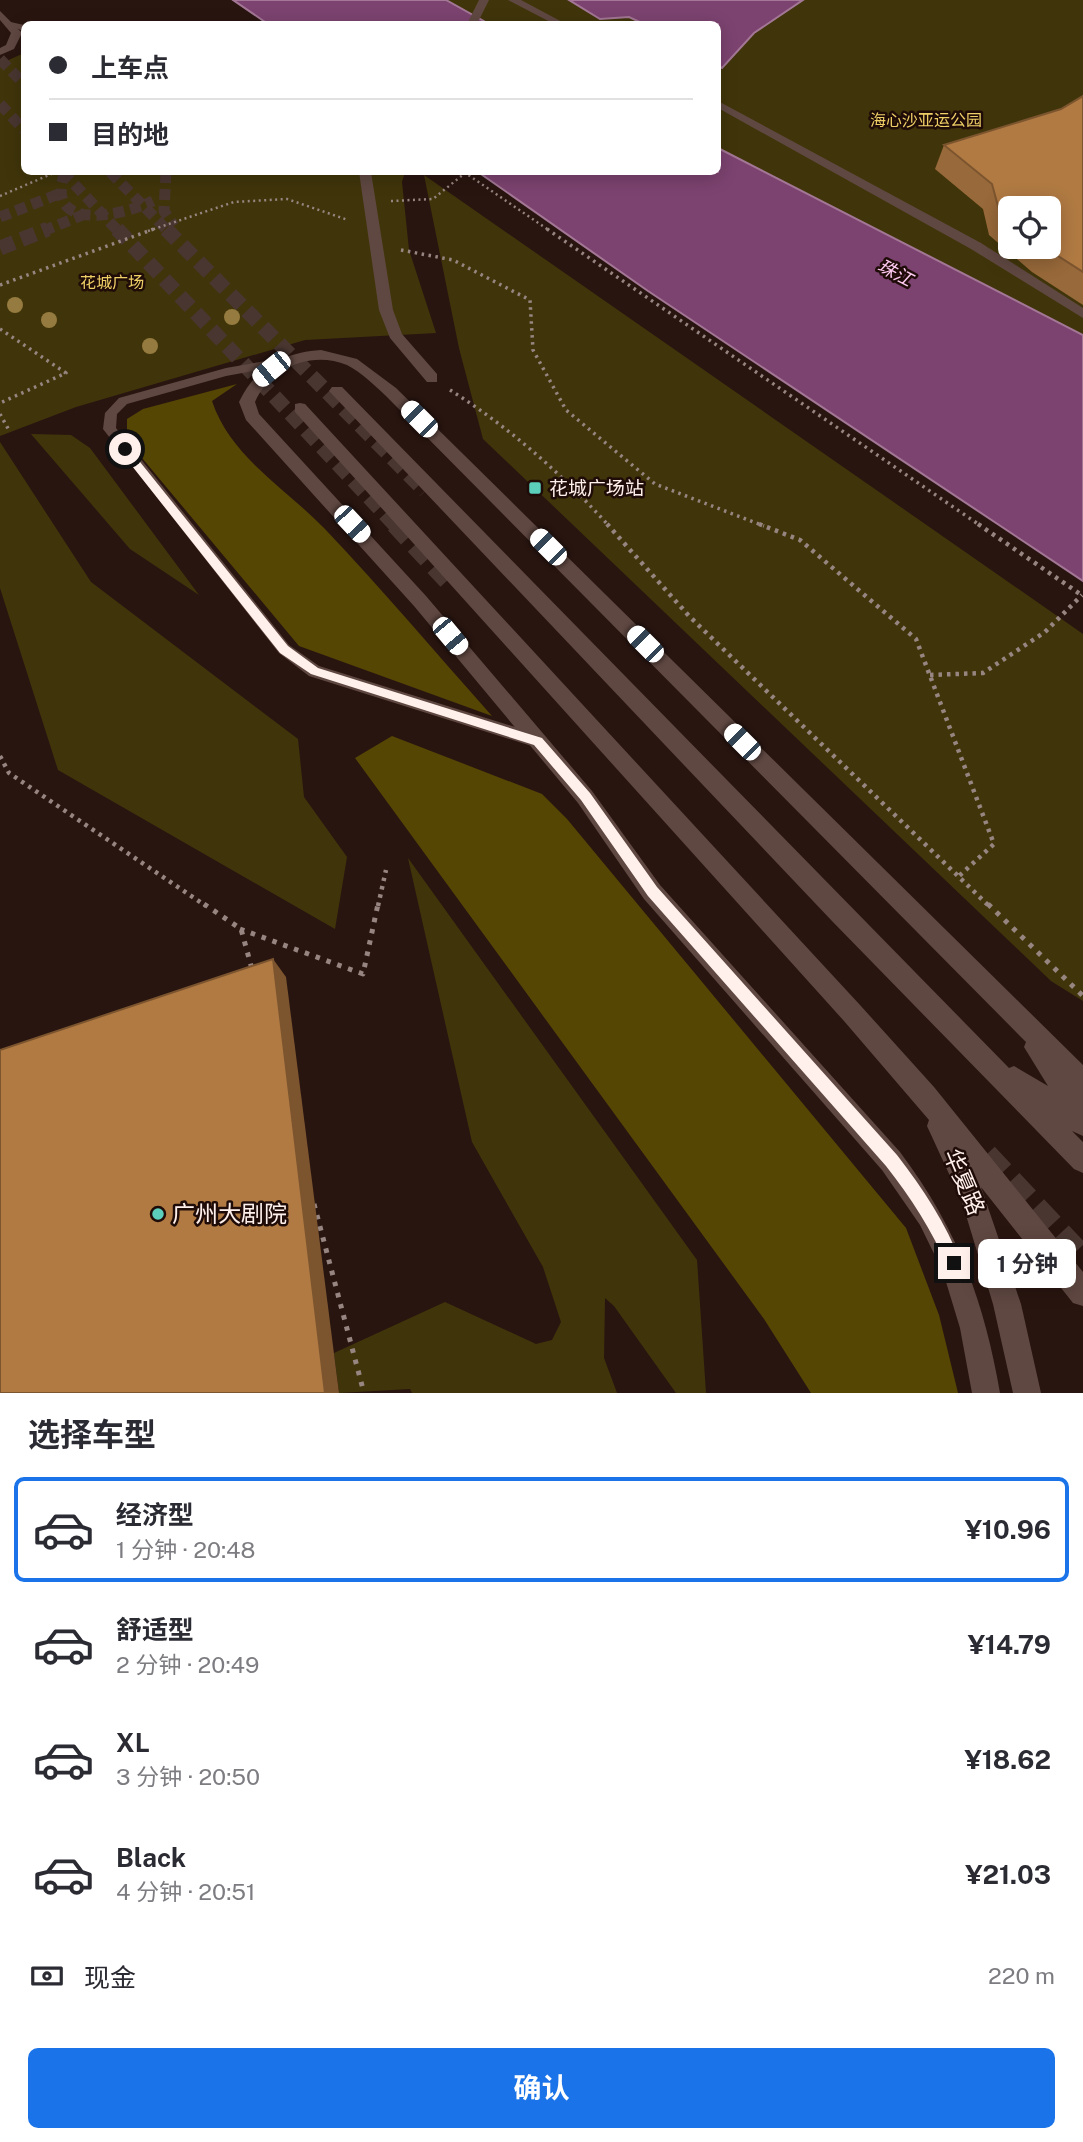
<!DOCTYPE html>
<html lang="zh">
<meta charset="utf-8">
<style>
:root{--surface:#fff;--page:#f2f2f3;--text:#2b2b33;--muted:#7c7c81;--line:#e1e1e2;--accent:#1a73e8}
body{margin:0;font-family:"Public Sans","Noto Sans SC",sans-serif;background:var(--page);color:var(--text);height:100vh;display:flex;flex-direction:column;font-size:26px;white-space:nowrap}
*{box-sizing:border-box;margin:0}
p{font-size:23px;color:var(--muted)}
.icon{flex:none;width:38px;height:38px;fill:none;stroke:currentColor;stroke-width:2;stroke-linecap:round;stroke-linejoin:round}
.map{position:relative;height:1393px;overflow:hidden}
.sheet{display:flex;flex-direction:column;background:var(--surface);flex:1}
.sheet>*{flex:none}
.banner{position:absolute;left:21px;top:21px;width:700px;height:154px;border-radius:10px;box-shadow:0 4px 18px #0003;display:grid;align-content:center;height:154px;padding:0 28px;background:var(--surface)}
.buttons{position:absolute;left:998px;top:196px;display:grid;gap:14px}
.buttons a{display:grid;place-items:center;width:63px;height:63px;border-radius:10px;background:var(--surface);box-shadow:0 4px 18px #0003;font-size:35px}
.end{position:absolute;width:32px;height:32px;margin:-16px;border:9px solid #fff0ec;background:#111;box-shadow:0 0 0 4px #111}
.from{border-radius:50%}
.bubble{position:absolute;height:49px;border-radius:10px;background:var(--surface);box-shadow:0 4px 18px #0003;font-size:23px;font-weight:700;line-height:49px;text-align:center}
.car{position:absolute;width:21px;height:42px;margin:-21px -10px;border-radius:9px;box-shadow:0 0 5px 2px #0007;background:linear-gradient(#fff 24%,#345 0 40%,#fff 0 76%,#345 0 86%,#fff 0)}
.banner b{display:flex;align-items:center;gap:24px;height:66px;font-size:26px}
.banner b+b{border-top:2px solid var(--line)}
.banner i{width:18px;height:18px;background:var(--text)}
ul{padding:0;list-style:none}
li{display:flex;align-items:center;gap:21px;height:105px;margin:0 14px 10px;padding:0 14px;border:4px solid transparent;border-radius:10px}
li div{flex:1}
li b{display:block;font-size:26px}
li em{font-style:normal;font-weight:700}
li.current{border-color:var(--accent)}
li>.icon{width:63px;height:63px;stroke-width:1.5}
h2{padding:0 28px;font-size:32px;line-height:84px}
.pay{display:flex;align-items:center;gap:18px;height:77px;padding:0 28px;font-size:26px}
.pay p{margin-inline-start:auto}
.primary-button{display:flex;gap:14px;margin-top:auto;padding:14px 28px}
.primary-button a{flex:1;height:80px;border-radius:10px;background:var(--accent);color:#fff;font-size:28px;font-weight:700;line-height:80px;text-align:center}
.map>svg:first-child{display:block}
.green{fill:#40350a;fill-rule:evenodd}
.forest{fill:#564604}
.water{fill:#7c4370;stroke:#a37795;stroke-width:2}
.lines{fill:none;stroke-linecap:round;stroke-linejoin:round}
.secondary-tunnel-far3{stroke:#493631;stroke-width:11;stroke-dasharray:11 6;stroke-linecap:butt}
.secondary-tunnel-far2{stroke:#493631;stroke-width:15;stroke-dasharray:15 8;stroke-linecap:butt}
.secondary-tunnel-far1{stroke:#493631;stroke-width:19;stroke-dasharray:19 10;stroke-linecap:butt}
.secondary-tunnel{stroke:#493631;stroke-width:24;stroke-dasharray:24 12;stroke-linecap:butt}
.path-far3{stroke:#978581;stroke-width:2.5;stroke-dasharray:2 3.5;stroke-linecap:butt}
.path-far2{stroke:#978581;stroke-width:3.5;stroke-dasharray:2.5 4.5;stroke-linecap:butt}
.path-far1{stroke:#978581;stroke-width:4.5;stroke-dasharray:3.5 5;stroke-linecap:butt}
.path{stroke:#978581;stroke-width:5;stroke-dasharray:4.5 7;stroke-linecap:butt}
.service{fill:#604842;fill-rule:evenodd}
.pedestrian{fill:#604842;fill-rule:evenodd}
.secondary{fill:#604842;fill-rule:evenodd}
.tree{fill:#957b3f}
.wall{fill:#98693a;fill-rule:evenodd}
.shaded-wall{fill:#7c552f}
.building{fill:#b17a43;stroke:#7c552f;stroke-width:2}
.route{fill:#fff0ec}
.poi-dot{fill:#5bcebc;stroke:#1f0c08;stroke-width:2.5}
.labels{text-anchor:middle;stroke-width:5;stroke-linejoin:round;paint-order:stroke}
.far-park-label{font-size:16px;fill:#eecf66;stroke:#1f0c08}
.far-water-label{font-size:18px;font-style:italic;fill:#fecaf1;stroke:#1f0c08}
.poi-label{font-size:19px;fill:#fff0ec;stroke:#1f0c08;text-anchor:start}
.near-street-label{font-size:23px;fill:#fff0ec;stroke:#1f0c08}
.near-poi-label{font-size:23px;fill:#fff0ec;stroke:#1f0c08;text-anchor:start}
</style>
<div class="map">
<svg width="1083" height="1393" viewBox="0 0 1083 1393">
<rect width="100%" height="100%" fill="#291510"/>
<path class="green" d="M446,0H1083V335L718,148V24H489ZM1010,208H1048V247H1010Z
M24,53V172H405L402,182L409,250L436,333L305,340L76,407L0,436V64Z
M424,175L1083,634V1001L1051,981L483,439L459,348Z
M31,434L71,435L90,448L199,595L130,549Z
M0,442L91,582L298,739L304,797L347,857L335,929L58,770L0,588Z
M408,858L697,1260L706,1393H676L614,1306L605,1298L604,1358L617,1393H412L410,1389L339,1393L334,1353L445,1302L536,1344L552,1340L561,1322L543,1267L472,1142Z"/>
<path class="forest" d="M237,384L212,401C230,456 285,488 324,528C382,589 436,653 492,716L299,646L127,440V419L143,409Z
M392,736L542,794L567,819L906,1228L939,1315L958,1393H811L764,1319L355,758Z"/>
<path class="water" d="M233,0H446L489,24H268Z
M569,0H803L754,33L722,68L718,66V24H644L629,17L600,19Z
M718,148L1083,335V581L648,291L478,172H718Z"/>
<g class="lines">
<path class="secondary-tunnel-far3" d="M0,59L24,84
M0,104L24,130
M63,172L118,231
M65,172C43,233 122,216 153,201
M110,172L168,231
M166,172L164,211L174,226
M0,217L59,194
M43,231L85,214"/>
<path class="secondary-tunnel-far2" d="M117,229L396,526
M166,229L425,491
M0,248L48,229"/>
<path class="secondary-tunnel-far1" d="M395,524L448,581"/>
<path class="secondary-tunnel" d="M986,1155L1083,1258"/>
<path class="path-far3" d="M464,172L550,231
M0,196L56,172
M391,201L433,199L465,173
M148,231L234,202L287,199L348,220"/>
<path class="path-far2" d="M547,229L981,526
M401,250L453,260L530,300L533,350L566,410L655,484L764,526
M0,285L154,229
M0,329L66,373L0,403
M450,390C509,427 562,474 609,526
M0,414L10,432"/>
<path class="path-far1" d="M607,524L689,616L989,906
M759,524L800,540L916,639L994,844L959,876
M978,524L1083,596
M930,675L983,673L1045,632L1082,595
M0,756L9,773L206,906
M378,906L386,870"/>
<path class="path" d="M204,904L241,929L252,969
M988,904L1083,996
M240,929L363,974L378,904
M314,1204L364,1393"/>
<path class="service" d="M288,357L294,361L292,364L226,376L127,404L117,414L116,428L289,645L319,666L544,736L546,741L544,746L538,748L309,676L279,653L103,429L105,413L119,398L226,368Z"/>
<path class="pedestrian" d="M479,0H489L477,24H467Z
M508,0H521L566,24H554Z
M6,21L24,25V31L6,25Z
M718,101L981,243L1083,308V318L971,249L718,108Z
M359,172H371L393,310L402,334L437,374V382H427L390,338L379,310Z"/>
<path class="secondary" d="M0,11L22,33L14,49L0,55V48L6,45L11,33L0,20Z
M321,350L357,359L396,388L1083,1065V1136L1072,1131L1083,1142V1173L1074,1169L832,921L329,391L332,387H342L1009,1068L1014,1066L1048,1086L1024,1047L1026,1042L386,396C374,385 361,372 347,365C311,350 270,368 255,402L259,414L426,596L592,791L660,885L900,1152C957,1228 984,1300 1000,1393H972L960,1328L943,1272L920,1225L882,1170L644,899L578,803L414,606L246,420L239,402C256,366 283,353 321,350Z
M300,403L305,404L860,1005L934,1087L1083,1272V1306L1073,1303L981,1187L1021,1304L1041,1393H1013L993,1304L962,1202L927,1126L929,1120L844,1021L295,412V404Z"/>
</g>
<g class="tree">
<circle cx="15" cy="305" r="8"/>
<circle cx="232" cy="317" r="8"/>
<circle cx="49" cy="320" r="8"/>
<circle cx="150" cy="346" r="8"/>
</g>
<path class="wall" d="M1083,96V305L1032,272L989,235L983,209L935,169L944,145L1061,109ZM1010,208L1048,247H1010Z"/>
<path class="shaded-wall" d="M273,959L286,977L339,1393H325Z"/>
<path class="building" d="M1083,96V272L1044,247H1048V208H1010V219L999,210L992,184L944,145L1061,109Z
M273,959L325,1393H0V1050Z"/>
<path class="route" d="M121,447H128L288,646L318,668L542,738L590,793L657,887L897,1155C923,1189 946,1223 961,1263L959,1268H948C932,1230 911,1198 886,1166L648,896L581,800L534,745L311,674L280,653L121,452Z"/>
<g class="poi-dot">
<rect x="528" y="481" width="14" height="14" rx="3.5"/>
<circle cx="158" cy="1214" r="7"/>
</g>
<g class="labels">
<g class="far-park-label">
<text x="926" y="126">海心沙亚运公园</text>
<text x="112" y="288">花城广场</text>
</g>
<g class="far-water-label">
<text transform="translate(895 273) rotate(28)" y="6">珠江</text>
</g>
<g class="poi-label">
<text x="549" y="495">花城广场站</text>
</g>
<g class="near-street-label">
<text transform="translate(964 1182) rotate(67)" y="8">华夏路</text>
</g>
<g class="near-poi-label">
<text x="172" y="1222">广州大剧院</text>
</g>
</g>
</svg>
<div class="buttons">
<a><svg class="icon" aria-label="locate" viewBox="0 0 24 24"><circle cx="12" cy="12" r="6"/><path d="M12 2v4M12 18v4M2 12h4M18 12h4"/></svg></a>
</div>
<i class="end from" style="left:125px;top:449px"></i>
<i class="end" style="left:954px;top:1263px"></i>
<div class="bubble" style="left:978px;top:1239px;width:98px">1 分钟</div>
<i class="car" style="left:271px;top:369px;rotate:231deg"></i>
<i class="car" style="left:419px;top:419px;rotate:315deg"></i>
<i class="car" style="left:352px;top:524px;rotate:137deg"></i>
<i class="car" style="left:548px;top:547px;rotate:315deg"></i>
<i class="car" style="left:450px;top:636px;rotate:140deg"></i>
<i class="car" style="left:645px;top:644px;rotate:315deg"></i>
<i class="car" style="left:742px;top:742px;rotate:315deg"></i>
<div class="banner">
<b><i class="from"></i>上车点</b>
<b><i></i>目的地</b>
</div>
</div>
<section class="sheet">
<h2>选择车型</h2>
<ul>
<li class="current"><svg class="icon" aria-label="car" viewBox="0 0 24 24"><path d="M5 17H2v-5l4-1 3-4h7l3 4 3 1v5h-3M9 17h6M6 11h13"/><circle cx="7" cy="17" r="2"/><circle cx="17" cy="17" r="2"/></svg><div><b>经济型</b><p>1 分钟 · 20:48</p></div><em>¥10.96</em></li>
<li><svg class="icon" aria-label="car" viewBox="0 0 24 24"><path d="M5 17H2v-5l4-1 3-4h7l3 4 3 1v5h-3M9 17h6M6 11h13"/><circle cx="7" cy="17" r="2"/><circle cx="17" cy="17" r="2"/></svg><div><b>舒适型</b><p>2 分钟 · 20:49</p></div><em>¥14.79</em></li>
<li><svg class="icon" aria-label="car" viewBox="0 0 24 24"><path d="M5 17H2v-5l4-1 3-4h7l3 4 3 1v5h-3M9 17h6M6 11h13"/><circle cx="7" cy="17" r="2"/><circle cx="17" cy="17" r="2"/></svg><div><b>XL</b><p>3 分钟 · 20:50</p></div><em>¥18.62</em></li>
<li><svg class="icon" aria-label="car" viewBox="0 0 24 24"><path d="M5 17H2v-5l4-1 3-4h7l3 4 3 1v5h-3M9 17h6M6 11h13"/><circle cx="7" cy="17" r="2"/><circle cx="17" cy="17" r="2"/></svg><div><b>Black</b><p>4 分钟 · 20:51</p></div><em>¥21.03</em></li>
</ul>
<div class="pay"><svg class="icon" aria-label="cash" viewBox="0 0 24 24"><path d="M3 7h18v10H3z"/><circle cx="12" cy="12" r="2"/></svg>现金<p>220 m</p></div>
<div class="primary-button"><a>确认</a></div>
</section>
